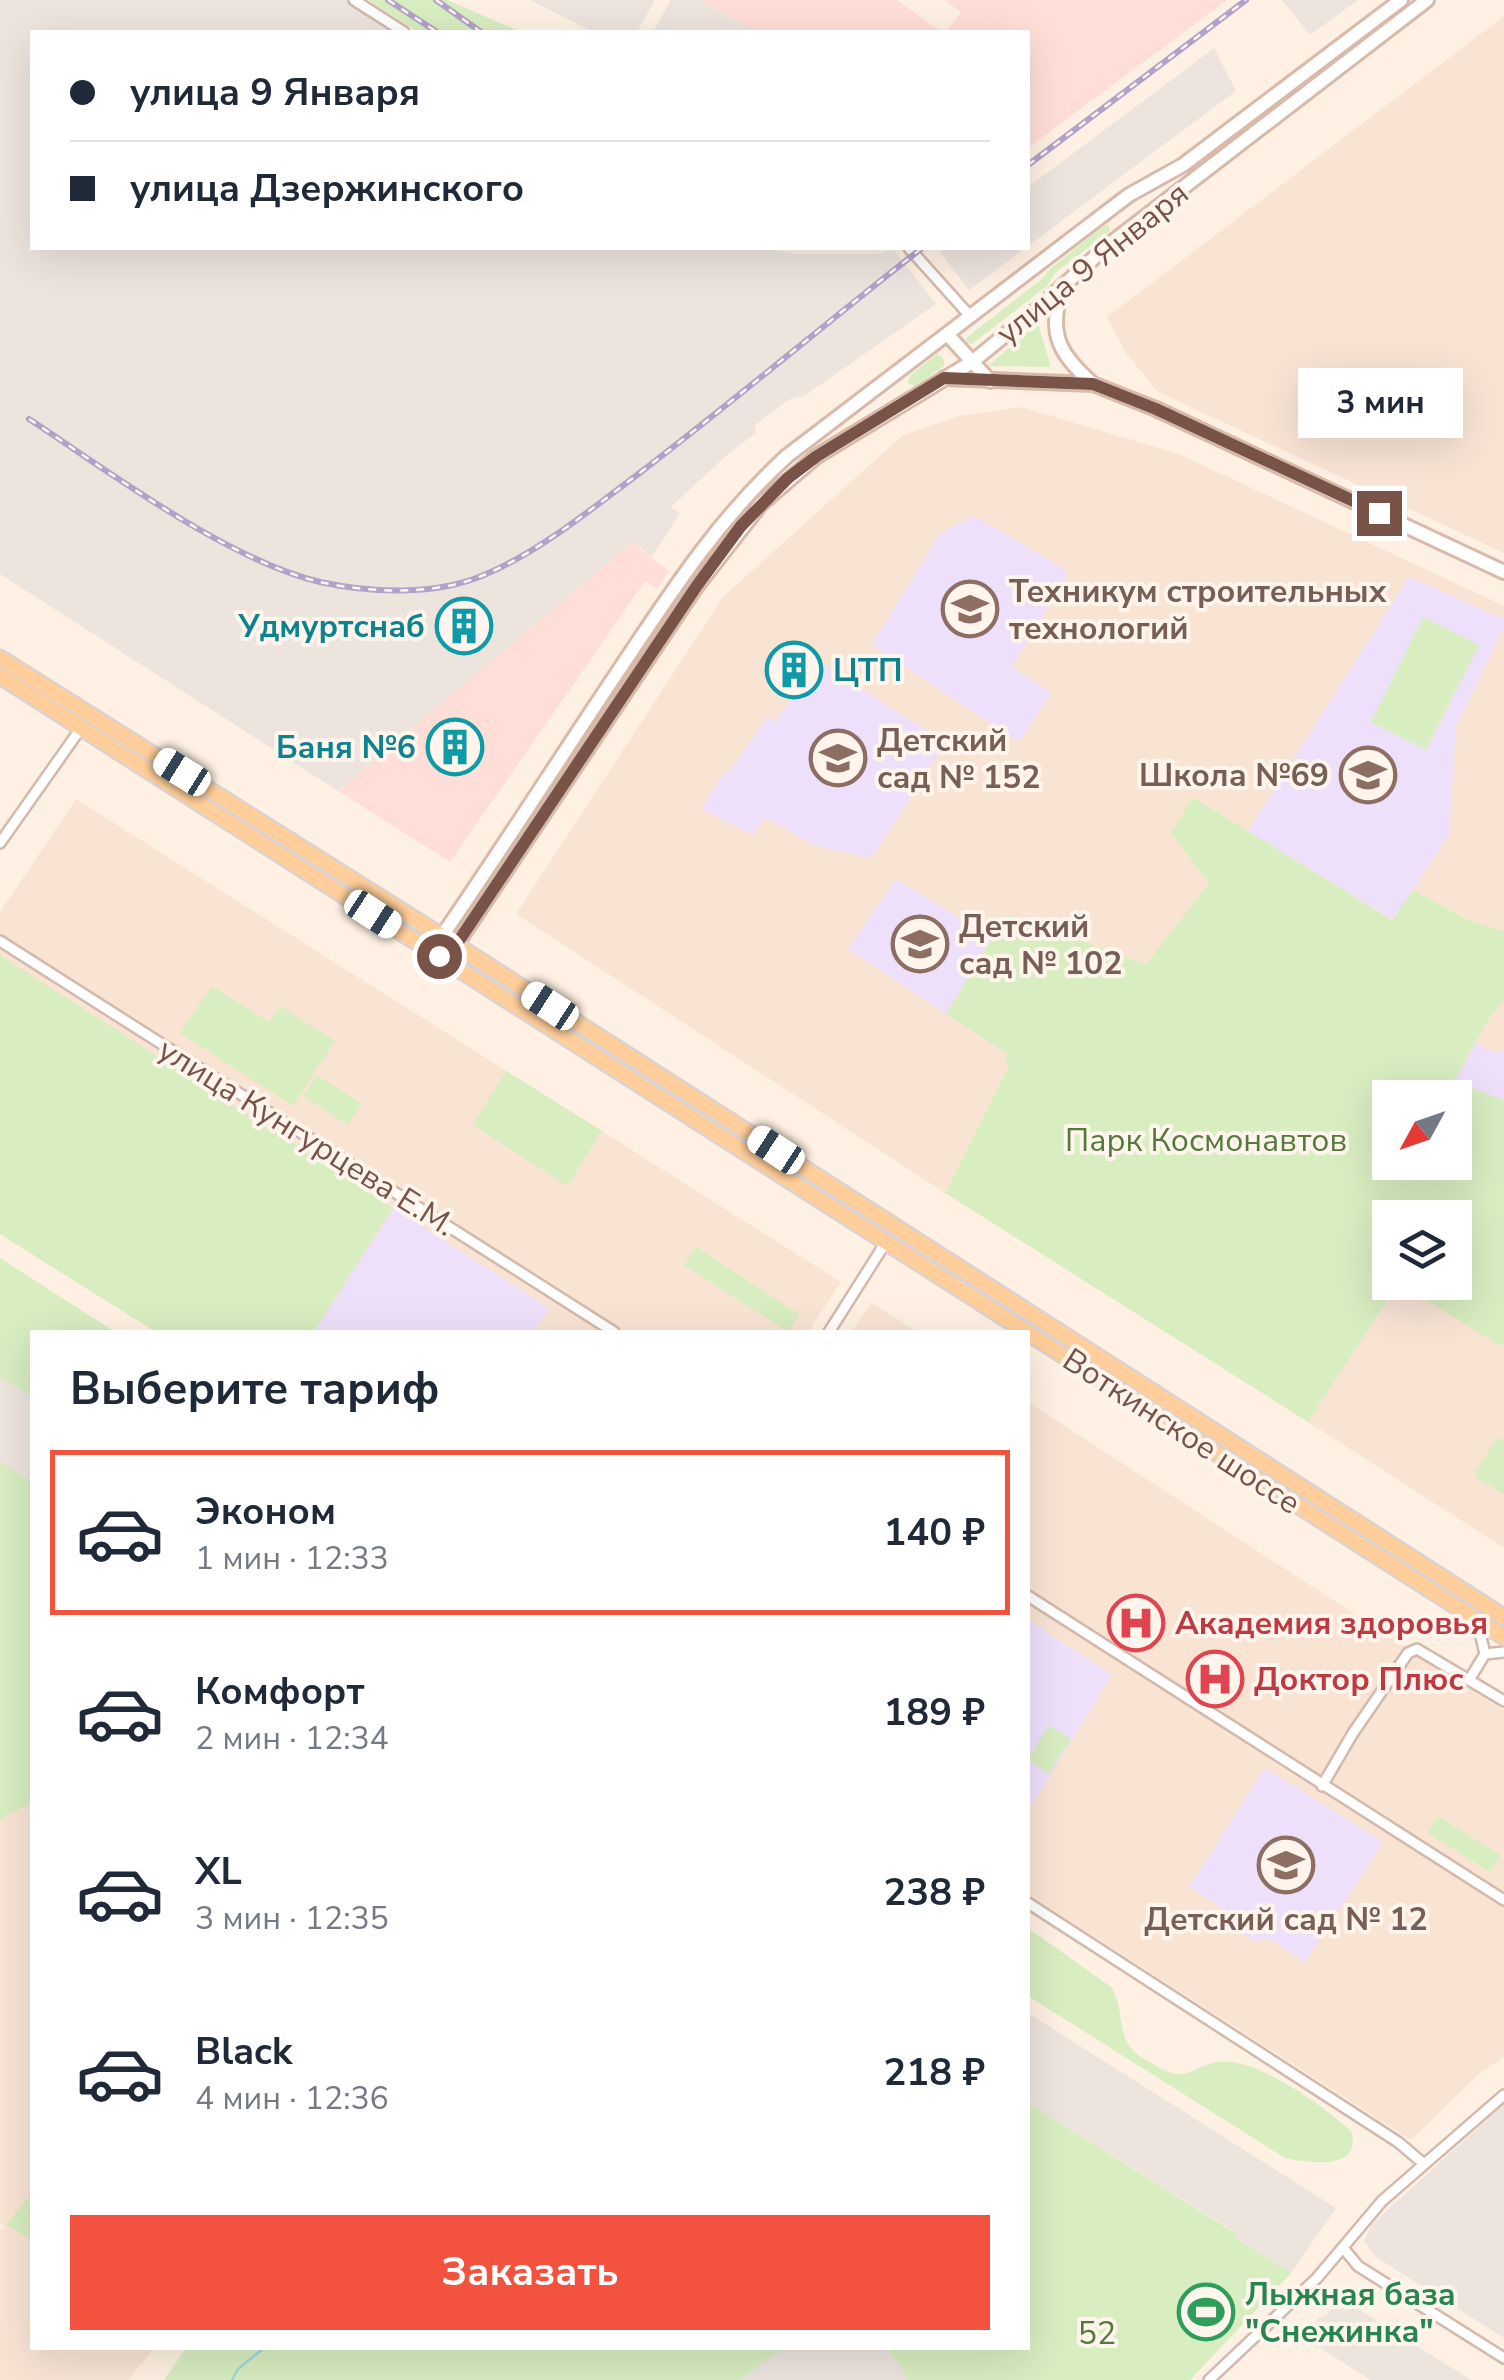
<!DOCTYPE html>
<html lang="ru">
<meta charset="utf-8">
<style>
:root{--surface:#fff;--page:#f2f2f3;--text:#1f2937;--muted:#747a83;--line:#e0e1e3;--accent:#f3523e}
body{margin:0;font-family:"Nunito Sans",sans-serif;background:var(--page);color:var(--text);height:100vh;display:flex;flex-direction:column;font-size:38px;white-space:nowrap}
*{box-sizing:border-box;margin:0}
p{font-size:32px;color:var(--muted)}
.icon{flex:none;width:55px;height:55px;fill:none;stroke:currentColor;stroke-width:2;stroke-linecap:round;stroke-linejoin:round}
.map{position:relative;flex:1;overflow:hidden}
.panel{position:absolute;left:30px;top:1330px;width:1000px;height:1020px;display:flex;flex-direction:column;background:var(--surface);border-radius:0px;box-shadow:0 10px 40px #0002}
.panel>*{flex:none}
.banner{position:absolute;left:30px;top:30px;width:1000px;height:220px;border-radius:0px;box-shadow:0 10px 40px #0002;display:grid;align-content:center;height:220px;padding:0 40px;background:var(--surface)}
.needle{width:65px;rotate:230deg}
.tools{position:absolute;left:1372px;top:1080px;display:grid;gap:20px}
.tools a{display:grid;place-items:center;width:100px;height:100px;border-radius:0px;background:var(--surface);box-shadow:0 10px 40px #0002;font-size:50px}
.end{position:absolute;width:45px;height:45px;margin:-22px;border:12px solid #795347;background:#fff;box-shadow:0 0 0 5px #fff}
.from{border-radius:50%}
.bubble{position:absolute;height:70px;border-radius:0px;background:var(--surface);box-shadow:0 10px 40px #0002;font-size:32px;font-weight:700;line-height:70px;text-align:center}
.car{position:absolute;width:30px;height:60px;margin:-30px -15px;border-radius:12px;box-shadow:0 0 8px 2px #0007;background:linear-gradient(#fff 24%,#345 0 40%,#fff 0 76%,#345 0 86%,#fff 0)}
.banner b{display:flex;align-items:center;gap:35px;height:95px;font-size:38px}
.banner b+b{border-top:2px solid var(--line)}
.banner i{width:25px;height:25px;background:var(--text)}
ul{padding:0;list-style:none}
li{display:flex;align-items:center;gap:30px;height:165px;margin:0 20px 15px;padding:0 20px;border:5px solid transparent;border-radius:0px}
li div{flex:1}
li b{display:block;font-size:38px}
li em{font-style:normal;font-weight:700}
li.active{border-color:var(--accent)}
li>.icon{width:90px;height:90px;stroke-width:1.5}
h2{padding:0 40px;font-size:45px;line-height:120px}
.cta{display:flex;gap:20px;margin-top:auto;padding:20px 40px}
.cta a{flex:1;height:115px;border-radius:0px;background:var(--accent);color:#fff;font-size:40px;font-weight:700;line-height:115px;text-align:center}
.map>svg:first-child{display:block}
.residential{fill:#f9e4d4}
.commercial{fill:#ffded7}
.industrial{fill:#ede4de}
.education{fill:#eee0fb}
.green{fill:#d8edc0;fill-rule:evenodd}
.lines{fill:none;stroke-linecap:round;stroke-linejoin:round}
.stream{stroke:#9bdadc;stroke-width:2.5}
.street-casing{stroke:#d3b9ab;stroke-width:14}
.secondary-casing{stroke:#d9baaa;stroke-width:18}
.primary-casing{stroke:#dcd2cf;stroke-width:19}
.street{stroke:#fff;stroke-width:9}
.secondary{stroke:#fff;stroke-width:12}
.primary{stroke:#ffce9a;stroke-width:14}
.rail-casing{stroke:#b2a1c9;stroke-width:6}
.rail{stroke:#fff5ec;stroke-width:2.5;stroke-dasharray:8;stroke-linecap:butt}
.route{stroke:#795347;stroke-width:12}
.labels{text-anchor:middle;stroke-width:8;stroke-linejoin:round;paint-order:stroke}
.street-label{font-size:32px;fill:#795347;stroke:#fff5ec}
.education-label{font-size:32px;font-weight:bold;fill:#785e54;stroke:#fff5ec;text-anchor:start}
.culture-label{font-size:32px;font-weight:bold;fill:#0d838f;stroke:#fff5ec;text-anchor:end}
.park-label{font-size:32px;fill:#547a3b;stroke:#fff5ec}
.health-label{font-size:32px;font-weight:bold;fill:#be3a42;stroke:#fff5ec;text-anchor:start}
.leisure-label{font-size:32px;font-weight:bold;fill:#27864d;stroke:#fff5ec;text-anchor:start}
</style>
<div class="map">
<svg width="1504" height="2380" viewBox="0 0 1504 2380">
<rect width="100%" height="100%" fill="#fef1e3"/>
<path class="residential" d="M1504,16V553L1158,392L1125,352L1107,317Z
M1021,407L1179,454L1504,606V931L1468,920L1413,890L1393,920L1193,797L1171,833L1209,883L1146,964L1006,915L946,1013L1008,1054L1009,1065L945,1193L516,914L723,597L903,435L959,416Z
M76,799L841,1282L808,1332H156L0,1234V912Z
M1504,1001V1100L1471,1088L1458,1071L1489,1018Z
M1394,1283H1399L1502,1346L1504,1341V1548L1308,1422L1387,1299L1385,1297Z
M871,1302L918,1332H852Z
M1028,1402L1504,1711V2057L1479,2074L1411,2140L1028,1894Z
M32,1802V2348H154L128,2380H0V2231L5,2226L0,2223V1820Z"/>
<path class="commercial" d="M700,0H897L942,32H758Z
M944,0H1227L1028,148V32H946L961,12Z
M635,540L642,551L669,571L657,589L645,581L450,862L338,791Z"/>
<path class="industrial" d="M0,0H357L406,32H32V248H765L796,254H878L894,250L936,304L804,396L790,399L755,425L756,433L728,454L671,507L680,513L651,558L634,541L338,791L0,574Z
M530,0H655L637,32H593Z
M671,0H700L758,32H653Z
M1282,0H1358L1310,35Z
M1214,48L1236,91L1028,246V187Z
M946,248H1026L969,290L940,252Z
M0,1377L32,1397V1482L0,1462Z
M1028,2013L1336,2208L1291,2273L1235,2237L1237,2233L1028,2103Z
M1504,2104V2338L1376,2257L1364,2241L1372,2224Z
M1338,2296L1471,2380H1371L1306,2339L1318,2318L1329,2313Z
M784,2348H888L909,2380H739Z"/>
<path class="education" d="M975,516L1069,572L1012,667L1051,693L1019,742L872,645L940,533Z
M1409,577L1504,619V626L1456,727L1449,835L1393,920L1248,831Z
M816,660L946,743L871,858L814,845L765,817L753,835L702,809L723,774L729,772L767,717L776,722Z
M896,879L992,938L946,1014L848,949Z
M1476,1043L1496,1053L1504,1050V1100L1454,1081Z
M393,1208L549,1308L533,1332H314Z
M1028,1620L1112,1675L1028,1811Z
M1265,1768L1383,1842L1305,1962L1270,1939L1254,1941L1234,1928L1231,1914L1189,1887Z"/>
<path class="green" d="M368,0H447L521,32H418Z
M1105,225H1109L1110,231L1055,273L1047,286L972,344L967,343L966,338L1043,278L1052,267Z
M1038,323L1051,367L988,366Z
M937,354L944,359V366L915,386L908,383L910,375Z
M1423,617L1479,645L1426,750L1371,722Z
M1193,797L1392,920L1413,890L1468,920L1504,931V1001L1489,1018L1454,1081L1504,1100V1341L1501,1347L1399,1283L1455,1282V1218H1390V1282L1394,1283L1385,1296L1388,1299L1308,1422L945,1193L1009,1065L1004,1061L1008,1054L946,1014L1007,914L1146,964L1209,883L1171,833ZM1390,1098H1455V1162H1390Z
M0,955L393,1208L314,1332H156L0,1234Z
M212,986L269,1022L280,1006L335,1041L293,1106L180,1033Z
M506,1071L602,1131L567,1186L473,1125Z
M317,1075L362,1104L348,1125L303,1096Z
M696,1247L799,1314L788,1332L684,1265Z
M0,1258L115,1332H32V1397L0,1377Z
M1497,1437L1504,1442V1495L1476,1477V1471Z
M0,1462L32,1482V1802L0,1820Z
M1049,1725L1071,1739L1048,1775L1028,1759Z
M1438,1816L1500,1855L1490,1872L1428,1833Z
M1028,1928L1111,1987C1125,2007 1116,2034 1134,2051C1139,2057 1147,2060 1153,2064C1192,2090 1194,2057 1232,2062C1269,2067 1323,2106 1351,2131C1364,2171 1308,2163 1285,2158L1028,1996Z
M1028,2103L1237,2234L1236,2238L1291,2273L1190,2380H909L888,2348H1028Z
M32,2193V2240L6,2225Z
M186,2348H784L739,2380H164Z"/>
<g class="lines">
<path class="stream" d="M232,2380L238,2369L264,2348"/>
<g class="street-casing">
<path id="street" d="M354,0L404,32
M909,248L970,316
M0,843L81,728
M0,941L614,1332
M829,1332L886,1242
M1028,1596L1504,1900
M1477,1620L1485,1654
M1469,1680L1485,1654L1504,1652
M1322,1786L1353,1733L1408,1653L1417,1649L1504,1701
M1028,1903L1398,2142L1424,2164
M1344,2249L1358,2266L1504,2358
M1209,2380L1317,2278L1382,2201L1504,2095"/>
</g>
<g class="secondary-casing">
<path id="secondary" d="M1061,291C1048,335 1060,355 1093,384
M947,334L990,381
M944,378L1093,384L1156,409L1504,572
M441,943L442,936C502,849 558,761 617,673C670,594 716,521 787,456L1129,195L1183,165L1401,0
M439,956L456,945L696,587L761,504L817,456L972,362L1042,305L1106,247L1427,0"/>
</g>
<g class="primary-casing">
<path id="primary" d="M0,658L456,945L1504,1617
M0,676L1504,1637"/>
</g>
<use href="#street" class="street"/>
<use href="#secondary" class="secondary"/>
<use href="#primary" class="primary"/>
<g class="rail-casing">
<path id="rail" d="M388,0L437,32
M436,0L481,32
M1028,165L1246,0
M29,419C110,472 227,560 320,582C371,593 435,596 484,575C539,552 590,510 637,475C734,401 826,323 922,248"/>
</g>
<use href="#rail" class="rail"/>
</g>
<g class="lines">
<path class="route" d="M439,956L456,945L696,587L741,526L788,478L817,456L944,378L1093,384L1156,409L1379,513"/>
</g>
<defs>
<g id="university-ring" transform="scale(2.875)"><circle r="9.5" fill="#fff5ec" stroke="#8d6e63" stroke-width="1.5"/><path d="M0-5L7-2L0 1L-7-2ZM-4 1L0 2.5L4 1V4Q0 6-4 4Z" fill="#8d6e63"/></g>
<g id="building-ring" transform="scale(2.875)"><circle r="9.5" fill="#fff5ec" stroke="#0f9aa8" stroke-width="1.5"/><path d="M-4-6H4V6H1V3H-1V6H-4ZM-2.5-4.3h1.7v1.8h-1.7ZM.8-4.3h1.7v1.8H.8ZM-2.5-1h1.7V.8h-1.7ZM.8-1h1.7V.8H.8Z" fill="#0f9aa8"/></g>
<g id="school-ring" transform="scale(2.875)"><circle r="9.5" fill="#fff5ec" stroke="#8d6e63" stroke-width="1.5"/><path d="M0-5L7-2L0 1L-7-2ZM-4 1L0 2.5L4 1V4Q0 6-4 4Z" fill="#8d6e63"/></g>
<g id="hospital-ring" transform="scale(2.875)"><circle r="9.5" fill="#fff5ec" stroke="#e0444e" stroke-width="1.5"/><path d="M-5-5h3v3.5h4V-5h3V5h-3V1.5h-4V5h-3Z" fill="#e0444e"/></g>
<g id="stadium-ring" transform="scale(2.875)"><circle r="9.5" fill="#fff5ec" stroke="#2e9e5b" stroke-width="1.5"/><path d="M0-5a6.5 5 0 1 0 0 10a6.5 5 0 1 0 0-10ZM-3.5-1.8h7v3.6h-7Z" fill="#2e9e5b"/></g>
</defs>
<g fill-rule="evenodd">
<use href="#university-ring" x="970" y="609"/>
<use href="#building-ring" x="464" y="626"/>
<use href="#building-ring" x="794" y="670"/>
<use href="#building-ring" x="455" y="747"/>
<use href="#school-ring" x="838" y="758"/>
<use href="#school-ring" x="1368" y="775"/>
<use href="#school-ring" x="920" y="944"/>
<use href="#hospital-ring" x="1136" y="1623"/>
<use href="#hospital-ring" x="1215" y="1679"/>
<use href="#school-ring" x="1286" y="1865"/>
<use href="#stadium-ring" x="1206" y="2312"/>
</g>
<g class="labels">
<g class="street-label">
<text transform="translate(1092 263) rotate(-39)" y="11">улица 9 Января</text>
<text transform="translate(307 1137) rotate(32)" y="11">улица Кунгурцева Е.М.</text>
<text transform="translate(1182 1431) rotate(33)" y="11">Воткинское шоссе</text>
</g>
<g class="education-label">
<text x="1009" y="602">Техникум строительных<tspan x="1009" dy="37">технологий</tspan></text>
<text x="877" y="751">Детский<tspan x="877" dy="37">сад № 152</tspan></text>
<text x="1329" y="786" text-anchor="end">Школа №69</text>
<text x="959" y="937">Детский<tspan x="959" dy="37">сад № 102</tspan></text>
<text x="1286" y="1930" text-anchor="middle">Детский сад № 12</text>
</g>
<g class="culture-label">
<text x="425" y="637">Удмуртснаб</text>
<text x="833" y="681" text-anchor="start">ЦТП</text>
<text x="416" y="758">Баня №6</text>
</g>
<g class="park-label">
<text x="1206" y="1151">Парк Космонавтов</text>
<text x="1097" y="2344">52</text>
</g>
<g class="health-label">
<text x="1175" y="1634">Академия здоровья</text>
<text x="1254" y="1690">Доктор Плюс</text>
</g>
<g class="leisure-label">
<text x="1245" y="2305">Лыжная база<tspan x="1245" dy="37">"Снежинка"</tspan></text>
</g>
</g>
</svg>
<div class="tools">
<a><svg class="needle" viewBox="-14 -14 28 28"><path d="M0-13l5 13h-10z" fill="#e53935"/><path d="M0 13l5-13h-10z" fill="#747a83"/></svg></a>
<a><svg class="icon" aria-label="layers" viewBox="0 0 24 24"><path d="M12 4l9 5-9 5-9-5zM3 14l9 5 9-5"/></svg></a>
</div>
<i class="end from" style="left:439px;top:956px"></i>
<i class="end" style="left:1379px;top:513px"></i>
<div class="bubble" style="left:1298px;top:368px;width:165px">3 мин</div>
<i class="car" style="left:182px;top:772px;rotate:302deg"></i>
<i class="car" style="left:373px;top:914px;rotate:123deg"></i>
<i class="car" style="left:550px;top:1006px;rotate:303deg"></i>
<i class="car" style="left:776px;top:1150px;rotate:303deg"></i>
<div class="banner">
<b><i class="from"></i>улица 9 Января</b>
<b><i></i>улица Дзержинского</b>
</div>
<section class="panel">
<h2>Выберите тариф</h2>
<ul>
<li class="active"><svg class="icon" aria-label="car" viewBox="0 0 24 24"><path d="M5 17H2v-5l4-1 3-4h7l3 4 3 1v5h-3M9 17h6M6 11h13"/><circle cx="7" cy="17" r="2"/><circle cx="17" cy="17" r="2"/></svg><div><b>Эконом</b><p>1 мин · 12:33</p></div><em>140 ₽</em></li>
<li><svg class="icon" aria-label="car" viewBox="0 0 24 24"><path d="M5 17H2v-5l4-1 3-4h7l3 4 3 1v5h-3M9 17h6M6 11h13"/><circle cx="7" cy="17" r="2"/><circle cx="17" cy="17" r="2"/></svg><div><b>Комфорт</b><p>2 мин · 12:34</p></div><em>189 ₽</em></li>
<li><svg class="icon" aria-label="car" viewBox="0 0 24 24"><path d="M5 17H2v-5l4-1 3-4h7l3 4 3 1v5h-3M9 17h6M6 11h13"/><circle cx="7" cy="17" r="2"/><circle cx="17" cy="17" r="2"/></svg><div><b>XL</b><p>3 мин · 12:35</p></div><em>238 ₽</em></li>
<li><svg class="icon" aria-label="car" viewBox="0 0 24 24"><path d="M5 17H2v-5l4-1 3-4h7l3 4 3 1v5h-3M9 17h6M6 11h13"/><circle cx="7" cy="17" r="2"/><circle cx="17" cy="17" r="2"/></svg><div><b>Black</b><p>4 мин · 12:36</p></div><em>218 ₽</em></li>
</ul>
<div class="cta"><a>Заказать</a></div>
</section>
</div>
